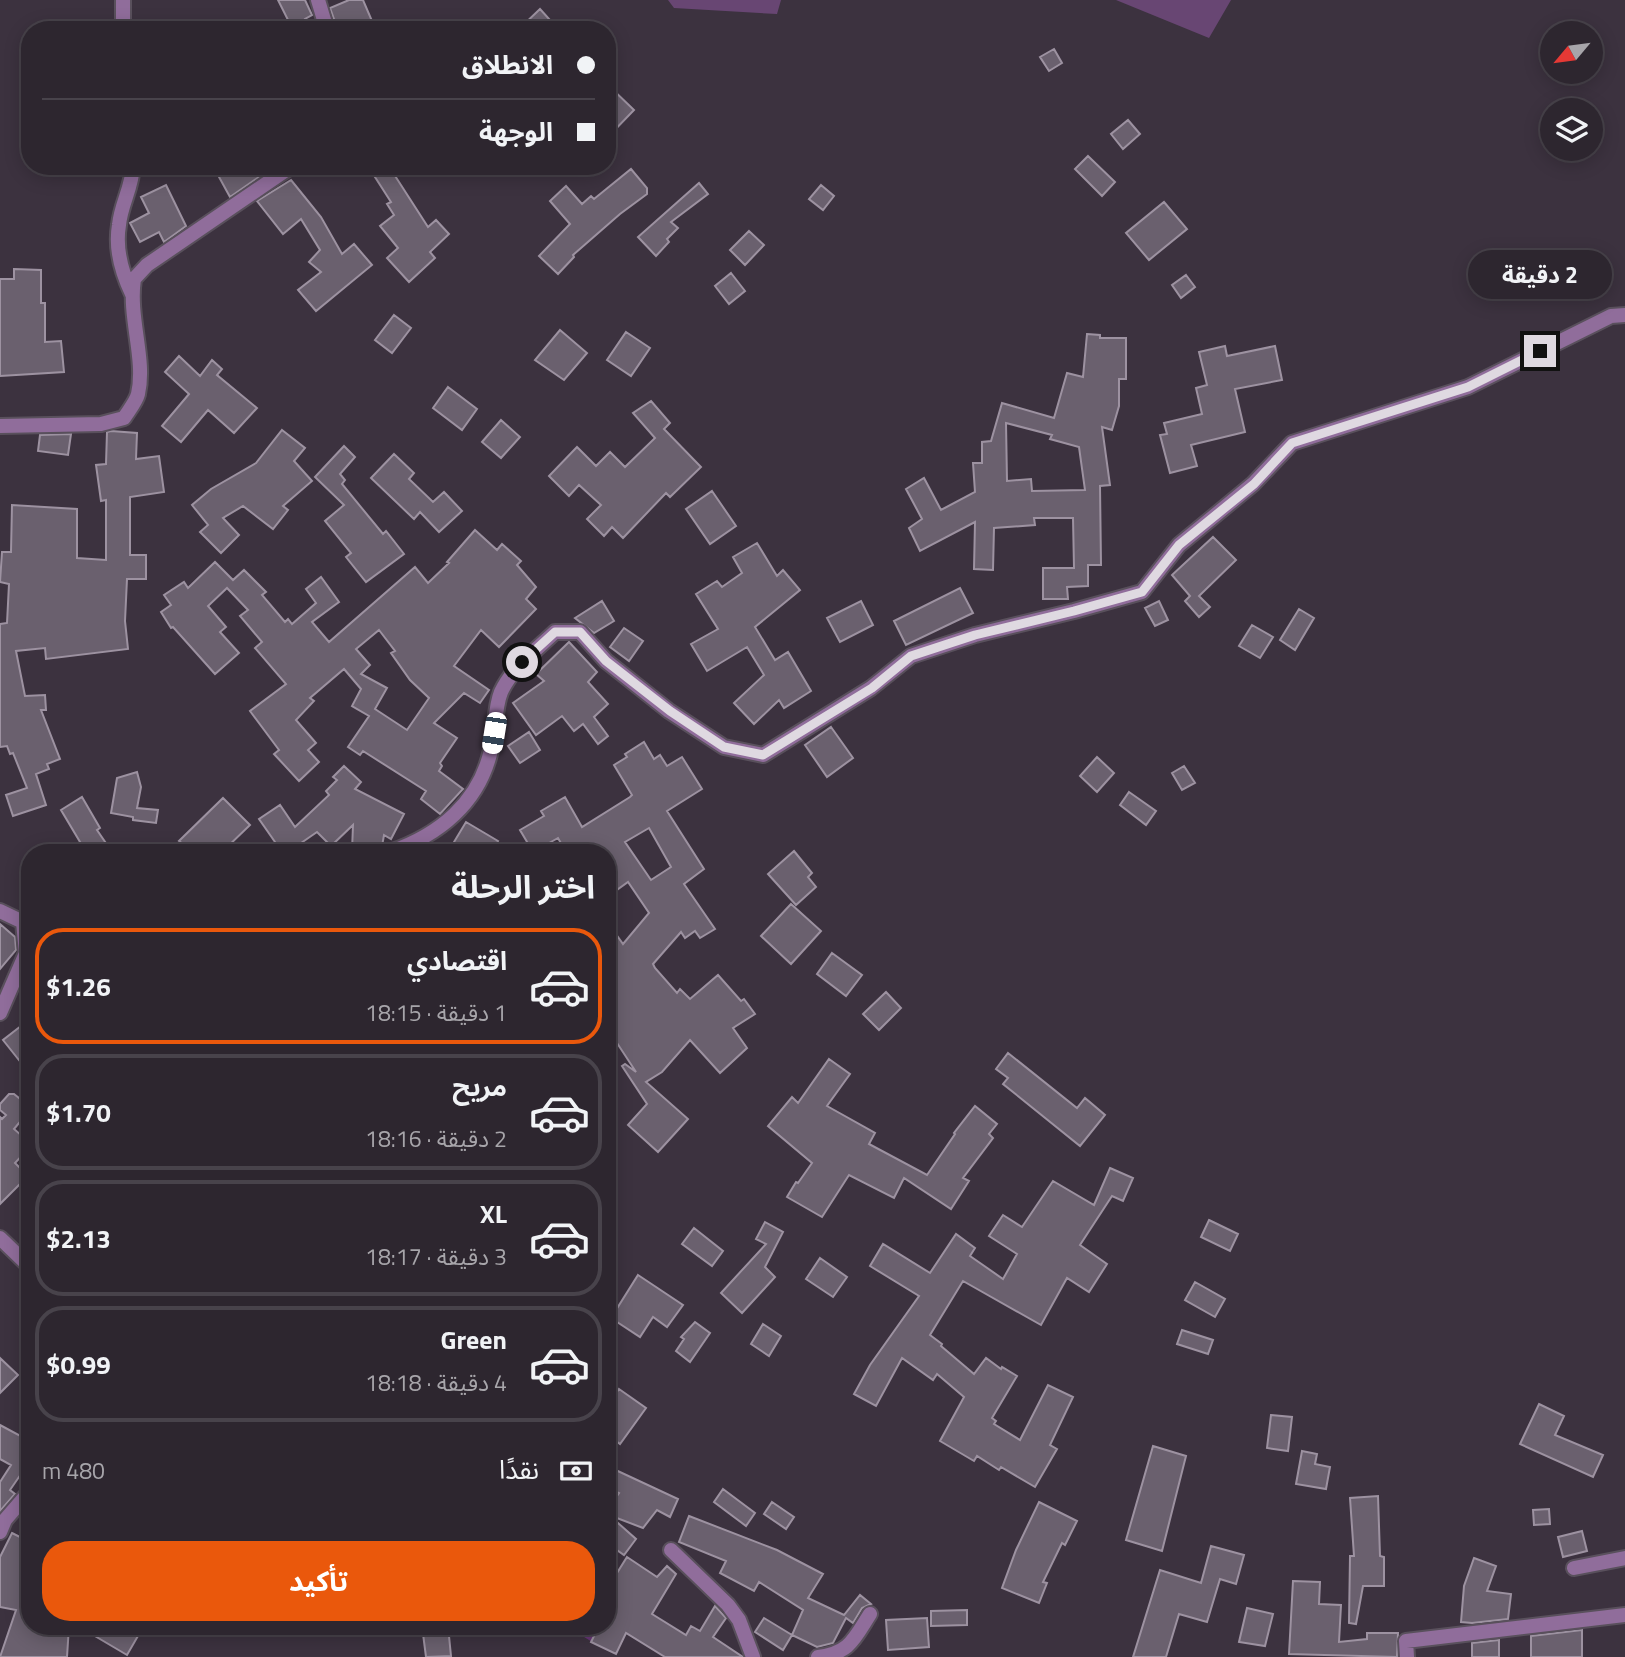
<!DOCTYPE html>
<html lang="ar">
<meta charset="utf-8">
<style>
:root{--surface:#2d262f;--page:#352e37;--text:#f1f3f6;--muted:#a7a5aa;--line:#48434b;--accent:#ea580c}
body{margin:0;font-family:"Titillium Web","Noto Sans Arabic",sans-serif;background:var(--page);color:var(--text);direction:rtl;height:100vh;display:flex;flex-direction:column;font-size:26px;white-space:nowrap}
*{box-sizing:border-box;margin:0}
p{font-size:23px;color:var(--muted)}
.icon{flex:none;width:38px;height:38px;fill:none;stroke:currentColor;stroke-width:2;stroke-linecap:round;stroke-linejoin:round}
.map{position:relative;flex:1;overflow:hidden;direction:ltr}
.side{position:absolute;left:21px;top:844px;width:595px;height:791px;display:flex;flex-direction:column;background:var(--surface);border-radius:28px;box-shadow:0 4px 18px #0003,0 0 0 2px var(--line);direction:rtl}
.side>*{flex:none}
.guide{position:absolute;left:21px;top:21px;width:595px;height:154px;border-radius:28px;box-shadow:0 4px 18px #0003,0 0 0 2px var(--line);direction:rtl;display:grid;align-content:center;height:154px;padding:0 21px;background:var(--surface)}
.needle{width:46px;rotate:241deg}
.controls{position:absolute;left:1540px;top:21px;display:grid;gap:14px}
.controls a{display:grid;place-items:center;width:63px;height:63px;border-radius:50%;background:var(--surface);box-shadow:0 4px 18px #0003,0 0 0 2px var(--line);font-size:35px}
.end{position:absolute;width:32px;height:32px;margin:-16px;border:9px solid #dfd9e1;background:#111;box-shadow:0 0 0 4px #111}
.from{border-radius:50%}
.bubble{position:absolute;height:49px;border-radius:24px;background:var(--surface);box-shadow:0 4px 18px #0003,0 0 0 2px var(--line);font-size:23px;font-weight:700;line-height:49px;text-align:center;direction:rtl}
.car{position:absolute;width:21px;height:42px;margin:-21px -10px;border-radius:9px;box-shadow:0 0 5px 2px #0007;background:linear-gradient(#fff 24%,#345 0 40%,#fff 0 76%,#345 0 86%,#fff 0)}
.guide b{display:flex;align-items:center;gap:24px;height:66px;font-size:26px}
.guide b+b{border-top:2px solid var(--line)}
.guide i{width:18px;height:18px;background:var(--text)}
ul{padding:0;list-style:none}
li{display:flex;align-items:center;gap:21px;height:116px;margin:0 14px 10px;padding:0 7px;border:4px solid var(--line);border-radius:28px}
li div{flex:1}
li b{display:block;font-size:26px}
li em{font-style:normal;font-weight:700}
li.active{border-color:var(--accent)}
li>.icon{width:63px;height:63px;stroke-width:1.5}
h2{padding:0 21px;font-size:32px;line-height:84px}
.pay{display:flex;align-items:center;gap:18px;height:77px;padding:0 21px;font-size:26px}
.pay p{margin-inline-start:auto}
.cta{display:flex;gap:14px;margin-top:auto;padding:14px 21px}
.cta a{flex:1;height:80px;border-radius:28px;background:var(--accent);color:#fff;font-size:28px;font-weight:700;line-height:80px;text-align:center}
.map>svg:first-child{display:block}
.green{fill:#684673}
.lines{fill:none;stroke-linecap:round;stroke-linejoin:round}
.stream{stroke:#663675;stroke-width:5}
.building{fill:#6a606e;stroke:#9d92a1;stroke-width:2;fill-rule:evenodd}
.street-casing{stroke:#59505c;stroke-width:18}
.street{stroke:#906d9b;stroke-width:14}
.route{stroke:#dfd9e1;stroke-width:9}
</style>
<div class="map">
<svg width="1625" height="1657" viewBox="0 0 1625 1657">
<rect width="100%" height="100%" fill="#3c323f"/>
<path class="green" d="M668,0H781L777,14L674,8Z
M1116,0H1231L1209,38Z"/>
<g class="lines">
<path class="stream" d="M571,1626L599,1643"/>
</g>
<path class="building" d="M278,0H305L312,15L305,19L309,30H293Z
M349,0H363L372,21L352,30H338L330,8Z
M540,9L559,30H518Z
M1054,49L1062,63L1049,71L1040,57Z
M607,84L634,110L607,138Z
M1128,120L1140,134L1123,149L1111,134Z
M1088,156L1115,182L1102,196L1075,169Z
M213,166H275L230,197Z
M390,168L428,227L436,220L449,234L430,252L435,258L409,282L387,258L398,248L380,226L394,215L387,204L391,202L375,177Z
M631,169L647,188V194L620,214L573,255L574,257L558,274L539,256L570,224L550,201L566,186L582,204L591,196L594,199Z
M291,180L321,217L342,254L354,244L372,265L316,311L298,290L321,272L309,262L320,250L301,219L283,234L257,201Z
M699,183L708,194L671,222L678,228L667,239L669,242L656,256L638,237Z
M166,185L186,226L164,242L159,232L140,242L130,223L149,213L141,197Z
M821,185L834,196L823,210L809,199Z
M1164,202L1187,229L1149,260L1126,233Z
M749,231L764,245L745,265L730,250Z
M14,269L41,270V303H45V342L61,341L64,372L0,376V279H14Z
M731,273L745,291L729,304L715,286Z
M1186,275L1195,287L1181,298L1172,285Z
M394,315L411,328L392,353L375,340Z
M560,330L587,353L564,380L535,360Z
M626,332L650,348L631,376L607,360Z
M1087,334L1100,335V338H1126V379H1119V406L1112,430L1102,427L1110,485L1100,486L1101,565H1088V586L1067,587L1068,599H1043V568H1074L1073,518H1034L1035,525L994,528L993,570L974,569L975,522L920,551L909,528L922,519L906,489L924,478L941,510L975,492L973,463H982V442L991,441L1002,403L1054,418L1067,373L1083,377ZM1006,423L1052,435L1050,439L1079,447L1085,490L1032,491L1031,479L1007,481Z
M1225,346L1227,356L1275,346L1282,380L1235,389L1245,432L1191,445L1197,466L1170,473L1160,435L1167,434L1164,423L1202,414L1196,388L1207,385L1199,352Z
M179,356L200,376L212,360L222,369L217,375L257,408L234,433L208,410L181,442L162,426L189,394L165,372Z
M448,387L477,409L462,430L433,408Z
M651,401L670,423L664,429L701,467L670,497L666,493L623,538L612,527L604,536L587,519L601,505L579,485L569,496L549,476L577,447L596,466L610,452L625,467L655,438L633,413Z
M501,420L520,437L501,458L482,442Z
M282,430L305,448L294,461L312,481L283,506L288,510L273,529L243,506L223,518L239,535L221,553L200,532L208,525L192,505L211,489L256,463Z
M111,431L137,433L136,459L159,456L164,492L130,497V555H146V579H127L125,621L128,649L46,659L45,648L16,651L25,696L45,695L46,710H41L60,759L47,764L49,769L36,774L46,805L13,816L6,795L27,788L13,753L10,754L7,746L0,747V624L7,623L9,584L0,582L2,552H11L12,505L77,509V558L106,560V500L101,501L96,465L106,464L107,432Z
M71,434L68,455L38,451L40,435Z
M344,446L355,457L340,474L345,480L342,484L383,534L386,531L404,554L366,582L346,557L351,553L325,521L344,505L315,477Z
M394,454L414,473L409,479L433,502L444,492L462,511L439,532L420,512L414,519L371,478Z
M712,491L736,526L710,544L686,509Z
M475,530L497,550L502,544L521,561L517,565L536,587L526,599L536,609L499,647L481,630L454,666L489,690L480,703L464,693L434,723L457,738L440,763L442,766L439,771L463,789L440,814L421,799L426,791L363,751L360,755L348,747L369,716L352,706L361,689L344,669L310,698L314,701L296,720L316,743L308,750L319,762L299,781L274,754L279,750L250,711L286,684L255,648L262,642L240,616L248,610L227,588L208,606L226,627L220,632L239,653L215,674L173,627L171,628L161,612L171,605L164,595L184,582L188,588L215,562L233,580L244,570L266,592L262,595L285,622L288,619L292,624L316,603L306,589L321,577L339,602L312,622L329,642L415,567L428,583L449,563L447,562ZM379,630L395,651L391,653L410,680L429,698L407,730L375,709L387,688L361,674L370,665L356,649Z
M1213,537L1236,560L1199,596L1210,607L1199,617L1185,601L1190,596L1172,575Z
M757,543L777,576L783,570L800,590L755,627L775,660L788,652L811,691L784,708L779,700L754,724L734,703L764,675L747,647L707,671L691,644L718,629L696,594L717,581L722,587L742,573L733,557Z
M960,588L973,613L906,645L894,621Z
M602,601L614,621L594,633L575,618Z
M861,601L873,625L840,642L827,618Z
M1159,601L1168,620L1155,626L1145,608Z
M1299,609L1314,618L1295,650L1280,640Z
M1252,625L1273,637L1260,658L1239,646Z
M624,628L643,641L629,661L610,647Z
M569,642L597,672L588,682L608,704L594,717L608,736L598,744L583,724L574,731L562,716L536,735L513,703L544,681L536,674Z
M831,727L853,758L827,777L805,745Z
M529,732L540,750L520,763L508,746Z
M644,742L654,759L660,755L667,766L682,757L702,789L667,811L704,869L684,884L715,929L700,938L695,931L685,938L681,932L653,964L655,968L677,993L680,989L690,999L718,975L741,1001L744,999L755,1014L733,1028L747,1048L720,1073L690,1040L662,1072L646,1082L688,1119L658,1152L628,1125L647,1104L622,1066L625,1064L636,1072L617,1043L607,1053V947L618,937L623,944L649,913L628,882L614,892L607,882V852H566L558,838L533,852L520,830L544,816L541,811L565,797L582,827L630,797L632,795L614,765L627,757L625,754ZM649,828L671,867L651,880L625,842Z
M1097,757L1114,773L1097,792L1080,776Z
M344,766L361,782L355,789L404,814L391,839L384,835L381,852L352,851L353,825L331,846L317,832L288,852H282L259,819L280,805L295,827L329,795L326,791L337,780L333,777Z
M1184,766L1195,783L1182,790L1172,773Z
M137,772L141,787L137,808L158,810L156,823L133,820V817L111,813L117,778Z
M1129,792L1156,811L1146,825L1120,805Z
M82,797L100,828L97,830L112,852H86L61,810Z
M223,798L250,825L222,852H194L179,841Z
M466,822L498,841L491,852H448Z
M794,851L812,873L808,877L816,887L796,905L768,874Z
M791,904L821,931L791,964L761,936Z
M0,924L15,937L16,950L0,969Z
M832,953L862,975L846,996L817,974Z
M886,992L901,1008L879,1030L863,1014Z
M30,1019V1074L3,1040Z
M1008,1053L1077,1108L1085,1098L1105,1115L1080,1146L1003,1084L1008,1078L996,1069Z
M829,1059L850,1074L827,1106L875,1133L869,1144L927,1175L955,1134L954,1133L975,1106L997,1124L989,1134L993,1138L963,1178L969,1181L951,1209L904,1178L894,1198L849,1175L822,1217L787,1197L796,1182L798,1183L812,1163L768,1126L792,1097L798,1103Z
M9,1094H14L30,1107V1110L14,1129L30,1143V1147L15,1163L28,1176L0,1204V1117L2,1119L6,1115L0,1110V1104Z
M1110,1168L1133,1178L1123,1201L1112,1196L1080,1245L1107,1264L1089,1292L1067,1278L1041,1325L963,1281L930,1335L942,1344L941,1346L974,1374L986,1358L1001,1369L1002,1367L1017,1376L992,1418L996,1421L994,1424L1020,1440L1048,1385L1073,1397L1050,1445L1057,1449L1035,1487L1001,1467L999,1470L977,1456L974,1461L940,1441L964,1397L937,1374L933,1380L902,1358L876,1406L854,1394L870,1365L919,1296L870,1266L883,1244L930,1273L956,1234L975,1248L970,1256L1003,1279L1017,1254L989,1236L1003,1215L1022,1227L1053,1181L1094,1205Z
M1209,1220L1238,1234L1230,1251L1201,1237Z
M765,1222L783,1232L765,1267L775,1277L742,1313L721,1293L766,1244L756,1239Z
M694,1228L723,1251L712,1266L682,1244Z
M820,1258L847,1277L833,1297L806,1279Z
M638,1275L683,1305L667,1327L653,1317L640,1337L611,1318Z
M1195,1282L1225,1299L1215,1317L1185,1300Z
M695,1322L710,1333L690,1362L676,1351L684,1339L681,1337Z
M763,1324L781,1336L769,1356L751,1344Z
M1182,1330L1213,1340L1208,1354L1177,1344Z
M0,1358L18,1375L0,1393Z
M619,1389L646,1408L620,1444L607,1434V1406Z
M1539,1404L1564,1416L1555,1435L1603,1455L1593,1477L1520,1444Z
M1271,1415L1292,1417L1288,1451L1267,1448Z
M0,1425L30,1441V1461L10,1490L15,1494L0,1511V1482L11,1465L0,1459Z
M1153,1446L1186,1456L1162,1551L1126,1540Z
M1302,1451L1317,1454L1315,1464L1330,1467L1326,1489L1296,1484Z
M607,1466L678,1499L670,1517L657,1510L643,1528L609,1515L636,1539L624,1555L607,1543V1510L619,1493L607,1487Z
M723,1489L755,1513L746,1526L714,1502Z
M1378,1496L1380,1556L1384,1557V1586H1363L1356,1624L1349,1623L1350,1556H1354L1350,1498Z
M772,1502L794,1517L786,1529L764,1514Z
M1039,1502L1077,1521L1065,1545L1062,1543L1043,1582L1047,1583L1039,1603L1002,1588L1016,1550Z
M1549,1509L1550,1524L1534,1525L1533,1510Z
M689,1516L777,1550L823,1574L808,1598L844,1615L860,1595L871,1604L862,1608L853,1623L846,1618L833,1643L817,1647L792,1635L803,1610L759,1582L754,1591L720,1573L726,1561L679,1542Z
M1582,1531L1587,1551L1563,1557L1558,1537Z
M12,1533L30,1542V1626H69L67,1657H0L16,1610L0,1607V1557Z
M1211,1546L1244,1555L1236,1584L1220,1579L1207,1622L1179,1614L1166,1657H1133L1160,1570L1201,1583Z
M627,1557L657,1577L667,1566L676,1574L652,1614L686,1635L691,1626L700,1631L715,1606L726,1618L713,1637L743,1657H665L626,1633L616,1654L591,1642L599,1626H607V1589Z
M1474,1558L1496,1566L1487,1591L1511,1594L1508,1619L1472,1623L1461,1622L1464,1586Z
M1293,1581L1320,1582L1319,1604L1341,1605L1339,1642L1367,1639V1633H1398L1397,1657L1289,1654Z
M1247,1608L1273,1614L1265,1646L1239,1642Z
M967,1610V1625L931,1626V1611Z
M764,1618L792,1635L783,1650L755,1632Z
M927,1618L929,1647L888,1650L886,1620Z
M78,1626H120L138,1636L127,1655Z
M422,1626H448L451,1656L426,1657Z
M1582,1630V1657H1531V1636Z
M1499,1640V1657H1472V1643Z"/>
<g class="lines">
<g class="street-casing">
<path id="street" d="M318,0L327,30
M123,30V0
M132,294C122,273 115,248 119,225C121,204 132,188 133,166
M0,426L101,424L124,418C129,410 136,402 138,394C146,359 128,317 134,279L147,265L292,166
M390,852C439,835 479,803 491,750C496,732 494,709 501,692C512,668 536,650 555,632H580L606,661L669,711L724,747L763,755L871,688L911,656L975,635L1074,611L1142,592L1179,545L1253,484L1292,443L1468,387L1611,316L1625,315
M0,911L23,922L26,953L0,1013
M0,1238L30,1267
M0,1532L5,1520L30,1491
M671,1550L728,1605L739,1620L753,1657
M1574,1568L1625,1558
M818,1657C850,1653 854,1639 870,1614
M1407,1657L1406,1641L1625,1615"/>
</g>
<use href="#street" class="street"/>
</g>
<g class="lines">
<path class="route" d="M522,662L555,632H580L606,661L670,711L724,747L763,755L872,688L911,656L975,635L1074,611L1142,592L1179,545L1254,484L1292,443L1468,387L1540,351"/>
</g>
</svg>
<div class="controls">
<a><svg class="needle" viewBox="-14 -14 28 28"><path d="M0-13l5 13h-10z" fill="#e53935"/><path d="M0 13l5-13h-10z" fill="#a7a5aa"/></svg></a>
<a><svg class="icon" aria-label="layers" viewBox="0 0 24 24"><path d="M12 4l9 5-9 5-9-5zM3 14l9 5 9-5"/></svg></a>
</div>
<i class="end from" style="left:522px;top:662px"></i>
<i class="end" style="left:1540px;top:351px"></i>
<div class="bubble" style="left:1468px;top:250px;width:144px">2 دقيقة</div>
<i class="car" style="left:494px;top:733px;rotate:189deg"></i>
<div class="guide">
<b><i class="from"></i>الانطلاق</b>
<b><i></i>الوجهة</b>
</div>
<section class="side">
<h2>اختر الرحلة</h2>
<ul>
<li class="active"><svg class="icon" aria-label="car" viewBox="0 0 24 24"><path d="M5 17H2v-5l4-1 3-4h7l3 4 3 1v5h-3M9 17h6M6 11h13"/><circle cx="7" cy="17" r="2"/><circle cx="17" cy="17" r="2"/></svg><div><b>اقتصادي</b><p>1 دقيقة · 18:15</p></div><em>$1.26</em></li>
<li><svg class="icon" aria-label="car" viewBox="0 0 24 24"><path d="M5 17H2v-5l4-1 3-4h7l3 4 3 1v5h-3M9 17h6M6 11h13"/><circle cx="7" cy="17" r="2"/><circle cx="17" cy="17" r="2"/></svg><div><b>مريح</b><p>2 دقيقة · 18:16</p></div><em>$1.70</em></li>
<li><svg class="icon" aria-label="car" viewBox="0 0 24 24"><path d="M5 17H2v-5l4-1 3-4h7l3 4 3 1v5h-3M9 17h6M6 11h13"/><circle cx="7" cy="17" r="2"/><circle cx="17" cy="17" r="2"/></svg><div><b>XL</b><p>3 دقيقة · 18:17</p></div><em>$2.13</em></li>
<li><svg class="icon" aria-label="car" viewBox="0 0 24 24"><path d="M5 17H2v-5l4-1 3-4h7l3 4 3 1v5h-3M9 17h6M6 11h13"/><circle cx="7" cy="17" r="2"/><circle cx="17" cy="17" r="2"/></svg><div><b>Green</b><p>4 دقيقة · 18:18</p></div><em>$0.99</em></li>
</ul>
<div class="pay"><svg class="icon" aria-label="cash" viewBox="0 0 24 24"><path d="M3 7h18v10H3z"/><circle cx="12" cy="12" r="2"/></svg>نقدًا<p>480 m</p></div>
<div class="cta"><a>تأكيد</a></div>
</section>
</div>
